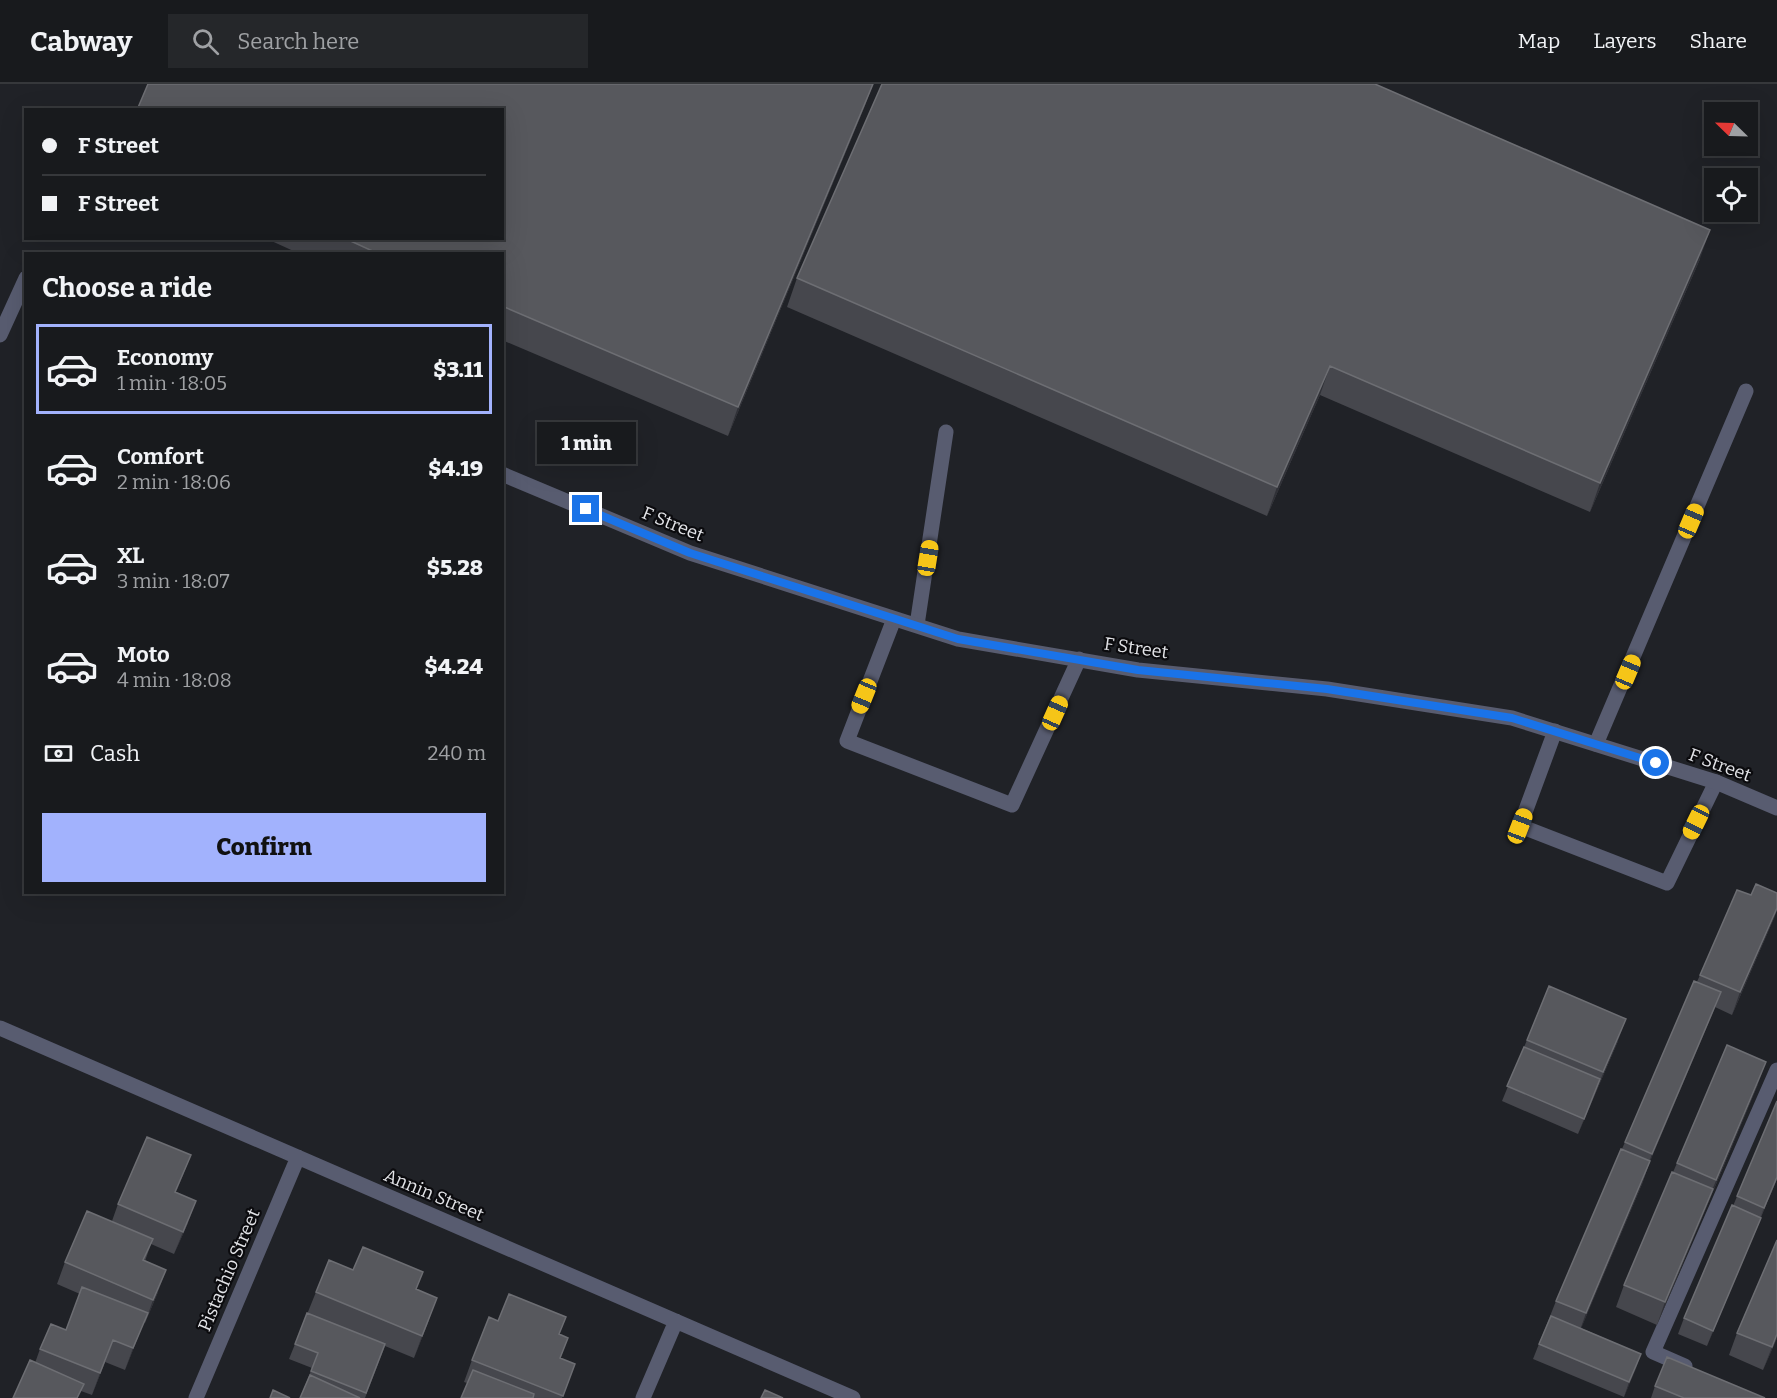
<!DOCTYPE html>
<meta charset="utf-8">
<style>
:root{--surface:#181a1d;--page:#25272a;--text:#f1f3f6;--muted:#9fa1a4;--line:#36383b;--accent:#a2b2fd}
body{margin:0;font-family:Bitter,serif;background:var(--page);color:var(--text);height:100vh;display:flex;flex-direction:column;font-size:22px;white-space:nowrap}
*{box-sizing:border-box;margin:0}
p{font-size:20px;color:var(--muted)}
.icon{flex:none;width:33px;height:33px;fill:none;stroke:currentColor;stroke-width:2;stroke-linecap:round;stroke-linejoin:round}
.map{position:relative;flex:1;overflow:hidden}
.details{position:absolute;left:24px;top:168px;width:480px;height:642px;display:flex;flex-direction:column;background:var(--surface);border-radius:0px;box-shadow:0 6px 24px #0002,0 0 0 2px var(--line)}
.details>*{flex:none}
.guide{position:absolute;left:24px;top:24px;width:480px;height:132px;border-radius:0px;box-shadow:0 6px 24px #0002,0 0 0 2px var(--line);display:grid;align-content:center;height:132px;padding:0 18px;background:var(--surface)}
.needle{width:39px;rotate:293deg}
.fabs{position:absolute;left:1704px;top:18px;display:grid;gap:12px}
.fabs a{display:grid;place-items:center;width:54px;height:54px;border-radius:0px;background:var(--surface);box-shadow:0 6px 24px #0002,0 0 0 2px var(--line);font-size:30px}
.end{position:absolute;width:27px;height:27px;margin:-14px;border:8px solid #1a73e8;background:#fff;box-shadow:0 0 0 3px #fff}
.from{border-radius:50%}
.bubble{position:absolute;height:42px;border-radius:0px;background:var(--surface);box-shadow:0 6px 24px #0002,0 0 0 2px var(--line);font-size:20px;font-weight:800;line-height:42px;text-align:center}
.car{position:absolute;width:18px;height:36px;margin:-18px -9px;border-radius:8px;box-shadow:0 0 4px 2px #0007;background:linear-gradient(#f5c518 24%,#345 0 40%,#f5c518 0 76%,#345 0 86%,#f5c518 0)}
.guide b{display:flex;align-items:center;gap:21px;height:57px;font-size:22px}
.guide b+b{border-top:2px solid var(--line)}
.guide i{width:15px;height:15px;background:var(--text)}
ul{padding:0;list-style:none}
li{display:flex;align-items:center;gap:18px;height:90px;margin:0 12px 9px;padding:0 6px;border:3px solid transparent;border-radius:0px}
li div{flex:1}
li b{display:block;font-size:22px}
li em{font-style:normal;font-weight:800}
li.current{border-color:var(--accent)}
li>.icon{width:54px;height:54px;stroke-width:1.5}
h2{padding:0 18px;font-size:27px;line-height:72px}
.pay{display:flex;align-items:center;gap:15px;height:66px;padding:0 18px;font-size:22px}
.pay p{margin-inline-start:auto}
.action{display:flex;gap:12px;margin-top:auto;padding:12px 18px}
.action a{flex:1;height:69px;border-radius:0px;background:var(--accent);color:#111;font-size:24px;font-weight:800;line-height:69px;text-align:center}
header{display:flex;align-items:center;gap:36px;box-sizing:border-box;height:84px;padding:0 30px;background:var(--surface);border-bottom:2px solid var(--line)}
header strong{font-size:28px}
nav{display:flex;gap:33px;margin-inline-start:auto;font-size:21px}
.search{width:420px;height:54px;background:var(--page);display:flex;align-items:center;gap:15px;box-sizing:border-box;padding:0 21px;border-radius:0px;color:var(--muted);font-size:22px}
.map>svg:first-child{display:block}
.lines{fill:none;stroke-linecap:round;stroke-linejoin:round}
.service{stroke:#585c70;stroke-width:15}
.minor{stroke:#585c70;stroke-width:15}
.tertiary{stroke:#585c70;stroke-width:15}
.wall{fill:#46474d}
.shaded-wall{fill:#303137}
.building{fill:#57585d;stroke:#6d6e73;stroke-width:1.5}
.route{stroke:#1a73e8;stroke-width:8}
.labels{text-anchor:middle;stroke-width:4.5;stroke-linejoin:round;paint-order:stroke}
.street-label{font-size:18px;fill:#e3e4e8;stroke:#0b0b0e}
</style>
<header>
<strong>Cabway</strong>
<div class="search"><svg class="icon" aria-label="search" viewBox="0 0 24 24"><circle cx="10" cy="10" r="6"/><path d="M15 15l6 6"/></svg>Search here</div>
<nav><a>Map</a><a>Layers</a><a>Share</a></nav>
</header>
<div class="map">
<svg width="1777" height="1314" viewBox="0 0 1777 1314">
<rect width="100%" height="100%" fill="#202227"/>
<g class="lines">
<path class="service" d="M894,535L847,657L1012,721L1079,575
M917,541L946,348
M1555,647L1520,742L1667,799L1716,698
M1596,660L1746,307
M1685,1282L1653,1268L1777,986"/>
<path class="minor" d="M0,944L853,1314
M196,1314L298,1073
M643,1314L676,1237"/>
<path class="tertiary" d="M0,251L26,194
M502,390L690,469L958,555L1138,586L1327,605L1512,634L1716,698L1777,724"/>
</g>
<path class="wall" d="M873,0L864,24L728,352L502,256V170H300L265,154H502Z
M1700,175L1590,428L1320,311L1267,432L787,223L797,194Z
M1777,809V826L1774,834L1732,931L1715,923L1650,1077L1642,1100L1581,1244L1641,1270L1624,1313L1533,1275L1556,1217L1625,1058L1700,891L1751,811Z
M1549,902L1618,957L1578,1050L1502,1017Z
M1758,1000L1657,1241L1616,1223L1624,1201L1677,1079Z
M1777,1017V1095L1707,1262L1678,1250L1684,1234L1733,1122Z
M191,1071L176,1108L188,1139L174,1170L151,1160L145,1177L158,1208L145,1239L144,1238L125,1286L105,1278L92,1311L81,1307L35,1279L40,1265L66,1246L80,1210L57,1200L65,1178L112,1137L118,1120Z
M1777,1156V1254L1763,1286L1729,1271L1737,1249Z
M353,1186L417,1206L429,1236L414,1274L385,1262L365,1314H300L312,1284L289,1275L316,1208Z
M498,1237L559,1250L560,1274L575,1280L562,1314H461L467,1299L464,1298L472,1276Z
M1655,1302L1765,1314H1651Z"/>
<path class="shaded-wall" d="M873,0L864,24L728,352L738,323Z
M1710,146L1700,175L1590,428L1600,399Z
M1330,282L1320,311L1267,432L1277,403Z
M1777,824L1774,834L1732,931L1740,908Z
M1721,908L1712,931L1644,1092L1652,1070Z
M1626,935L1618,957L1578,1050L1584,1035Z
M1766,978L1758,1000L1657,1241L1665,1218Z
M191,1071L182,1094L167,1130L175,1108Z
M1650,1077L1642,1100L1578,1252L1586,1229Z
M1777,1093V1095L1758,1139L1764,1124Z
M196,1117L188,1139L174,1170L183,1148Z
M1761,1134L1755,1149L1707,1262L1713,1247Z
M166,1186L158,1208L145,1239L153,1216Z
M437,1214L429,1236L414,1274L422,1252Z
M148,1229L139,1251L125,1286L133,1264Z
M1777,1250V1254L1763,1286L1772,1263Z
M113,1256L105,1278L92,1311L100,1289Z
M1641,1270L1636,1285L1624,1313L1629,1298Z"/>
<path class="building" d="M148,0H873L738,323L502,222V170H379L344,154H502V26H137Z
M882,0H1375L1710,146L1600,399L1330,282L1277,403L797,194Z
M1756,800L1777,809V824L1740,908L1700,891L1737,806L1751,811Z
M1694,897L1721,908L1652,1070L1625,1058Z
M1549,902L1626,935L1603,988L1527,956Z
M1727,961L1766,978L1716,1096L1677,1079Z
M1524,963L1600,995L1584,1035L1507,1002Z
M1777,1017V1093L1764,1124L1737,1112Z
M147,1053L191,1071L175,1108L196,1117L183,1148L118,1120Z
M1621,1065L1650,1077L1586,1229L1556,1217Z
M1672,1088L1713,1105L1665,1218L1624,1201Z
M1732,1121L1761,1134L1713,1247L1684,1234Z
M87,1127L153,1155L143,1176L166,1186L153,1216L65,1178Z
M1777,1156V1250L1772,1263L1737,1249Z
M363,1163L423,1188L416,1205L437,1214L422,1252L316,1208L329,1176L353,1186Z
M82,1203L148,1229L133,1264L113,1256L100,1289L40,1265L51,1240L66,1246Z
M509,1210L566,1233L559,1250L568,1254L560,1274L575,1280L563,1312L472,1276L489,1233L498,1237Z
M307,1229L385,1260L366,1309L311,1287L318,1269L295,1260Z
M1551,1232L1641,1270L1629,1298L1539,1260Z
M1667,1273L1765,1314H1684L1655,1302Z
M30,1276L84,1300L77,1314H13Z
M473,1286L534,1310L533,1314H461Z
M310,1291L360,1314H300Z
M273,1306L290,1314H270Z
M765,1306L783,1314H761Z"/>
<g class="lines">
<path class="route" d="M586,425L690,469L958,555L1138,586L1327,605L1512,634L1656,679"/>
</g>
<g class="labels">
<g class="street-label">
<text transform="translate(673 440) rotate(22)" y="6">F Street</text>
<text transform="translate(1136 564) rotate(8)" y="6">F Street</text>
<text transform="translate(1720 681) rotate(20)" y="6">F Street</text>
<text transform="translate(434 1111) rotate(23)" y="6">Annin Street</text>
<text transform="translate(229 1186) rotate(-67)" y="6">Pistachio Street</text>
</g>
</g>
</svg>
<div class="fabs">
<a><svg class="needle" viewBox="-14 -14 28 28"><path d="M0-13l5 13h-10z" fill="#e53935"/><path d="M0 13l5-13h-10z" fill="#9fa1a4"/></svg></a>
<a><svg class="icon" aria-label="locate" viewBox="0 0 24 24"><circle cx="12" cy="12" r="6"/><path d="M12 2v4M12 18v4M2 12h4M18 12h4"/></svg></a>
</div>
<i class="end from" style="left:1656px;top:679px"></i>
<i class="end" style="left:586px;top:425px"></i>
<div class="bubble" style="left:537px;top:338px;width:99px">1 min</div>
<i class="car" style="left:1691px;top:437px;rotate:23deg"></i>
<i class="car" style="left:928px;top:474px;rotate:9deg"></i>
<i class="car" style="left:1628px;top:588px;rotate:23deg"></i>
<i class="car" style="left:864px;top:612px;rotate:202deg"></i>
<i class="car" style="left:1055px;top:629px;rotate:24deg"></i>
<i class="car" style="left:1696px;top:738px;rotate:206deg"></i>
<i class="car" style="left:1520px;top:742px;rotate:21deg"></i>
<div class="guide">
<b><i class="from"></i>F Street</b>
<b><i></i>F Street</b>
</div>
<section class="details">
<h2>Choose a ride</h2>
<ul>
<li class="current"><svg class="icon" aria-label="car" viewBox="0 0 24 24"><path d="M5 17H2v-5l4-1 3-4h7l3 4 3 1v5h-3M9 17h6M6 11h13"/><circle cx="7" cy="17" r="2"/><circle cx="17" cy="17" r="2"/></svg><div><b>Economy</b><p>1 min · 18:05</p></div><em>$3.11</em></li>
<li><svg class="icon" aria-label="car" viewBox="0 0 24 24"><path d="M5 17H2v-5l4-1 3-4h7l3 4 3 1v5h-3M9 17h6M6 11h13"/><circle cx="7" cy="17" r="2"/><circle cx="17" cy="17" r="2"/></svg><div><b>Comfort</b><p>2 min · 18:06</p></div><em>$4.19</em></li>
<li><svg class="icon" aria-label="car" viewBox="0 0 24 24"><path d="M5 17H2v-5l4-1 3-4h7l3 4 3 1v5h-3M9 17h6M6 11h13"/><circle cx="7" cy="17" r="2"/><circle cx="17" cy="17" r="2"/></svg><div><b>XL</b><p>3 min · 18:07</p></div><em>$5.28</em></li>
<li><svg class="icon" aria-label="car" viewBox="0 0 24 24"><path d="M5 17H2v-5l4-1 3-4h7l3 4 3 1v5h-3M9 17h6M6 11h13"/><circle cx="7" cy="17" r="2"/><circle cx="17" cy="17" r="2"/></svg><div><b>Moto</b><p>4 min · 18:08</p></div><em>$4.24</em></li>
</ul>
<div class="pay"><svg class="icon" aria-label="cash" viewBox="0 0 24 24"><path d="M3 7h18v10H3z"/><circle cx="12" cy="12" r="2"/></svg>Cash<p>240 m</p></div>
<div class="action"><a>Confirm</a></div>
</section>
</div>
